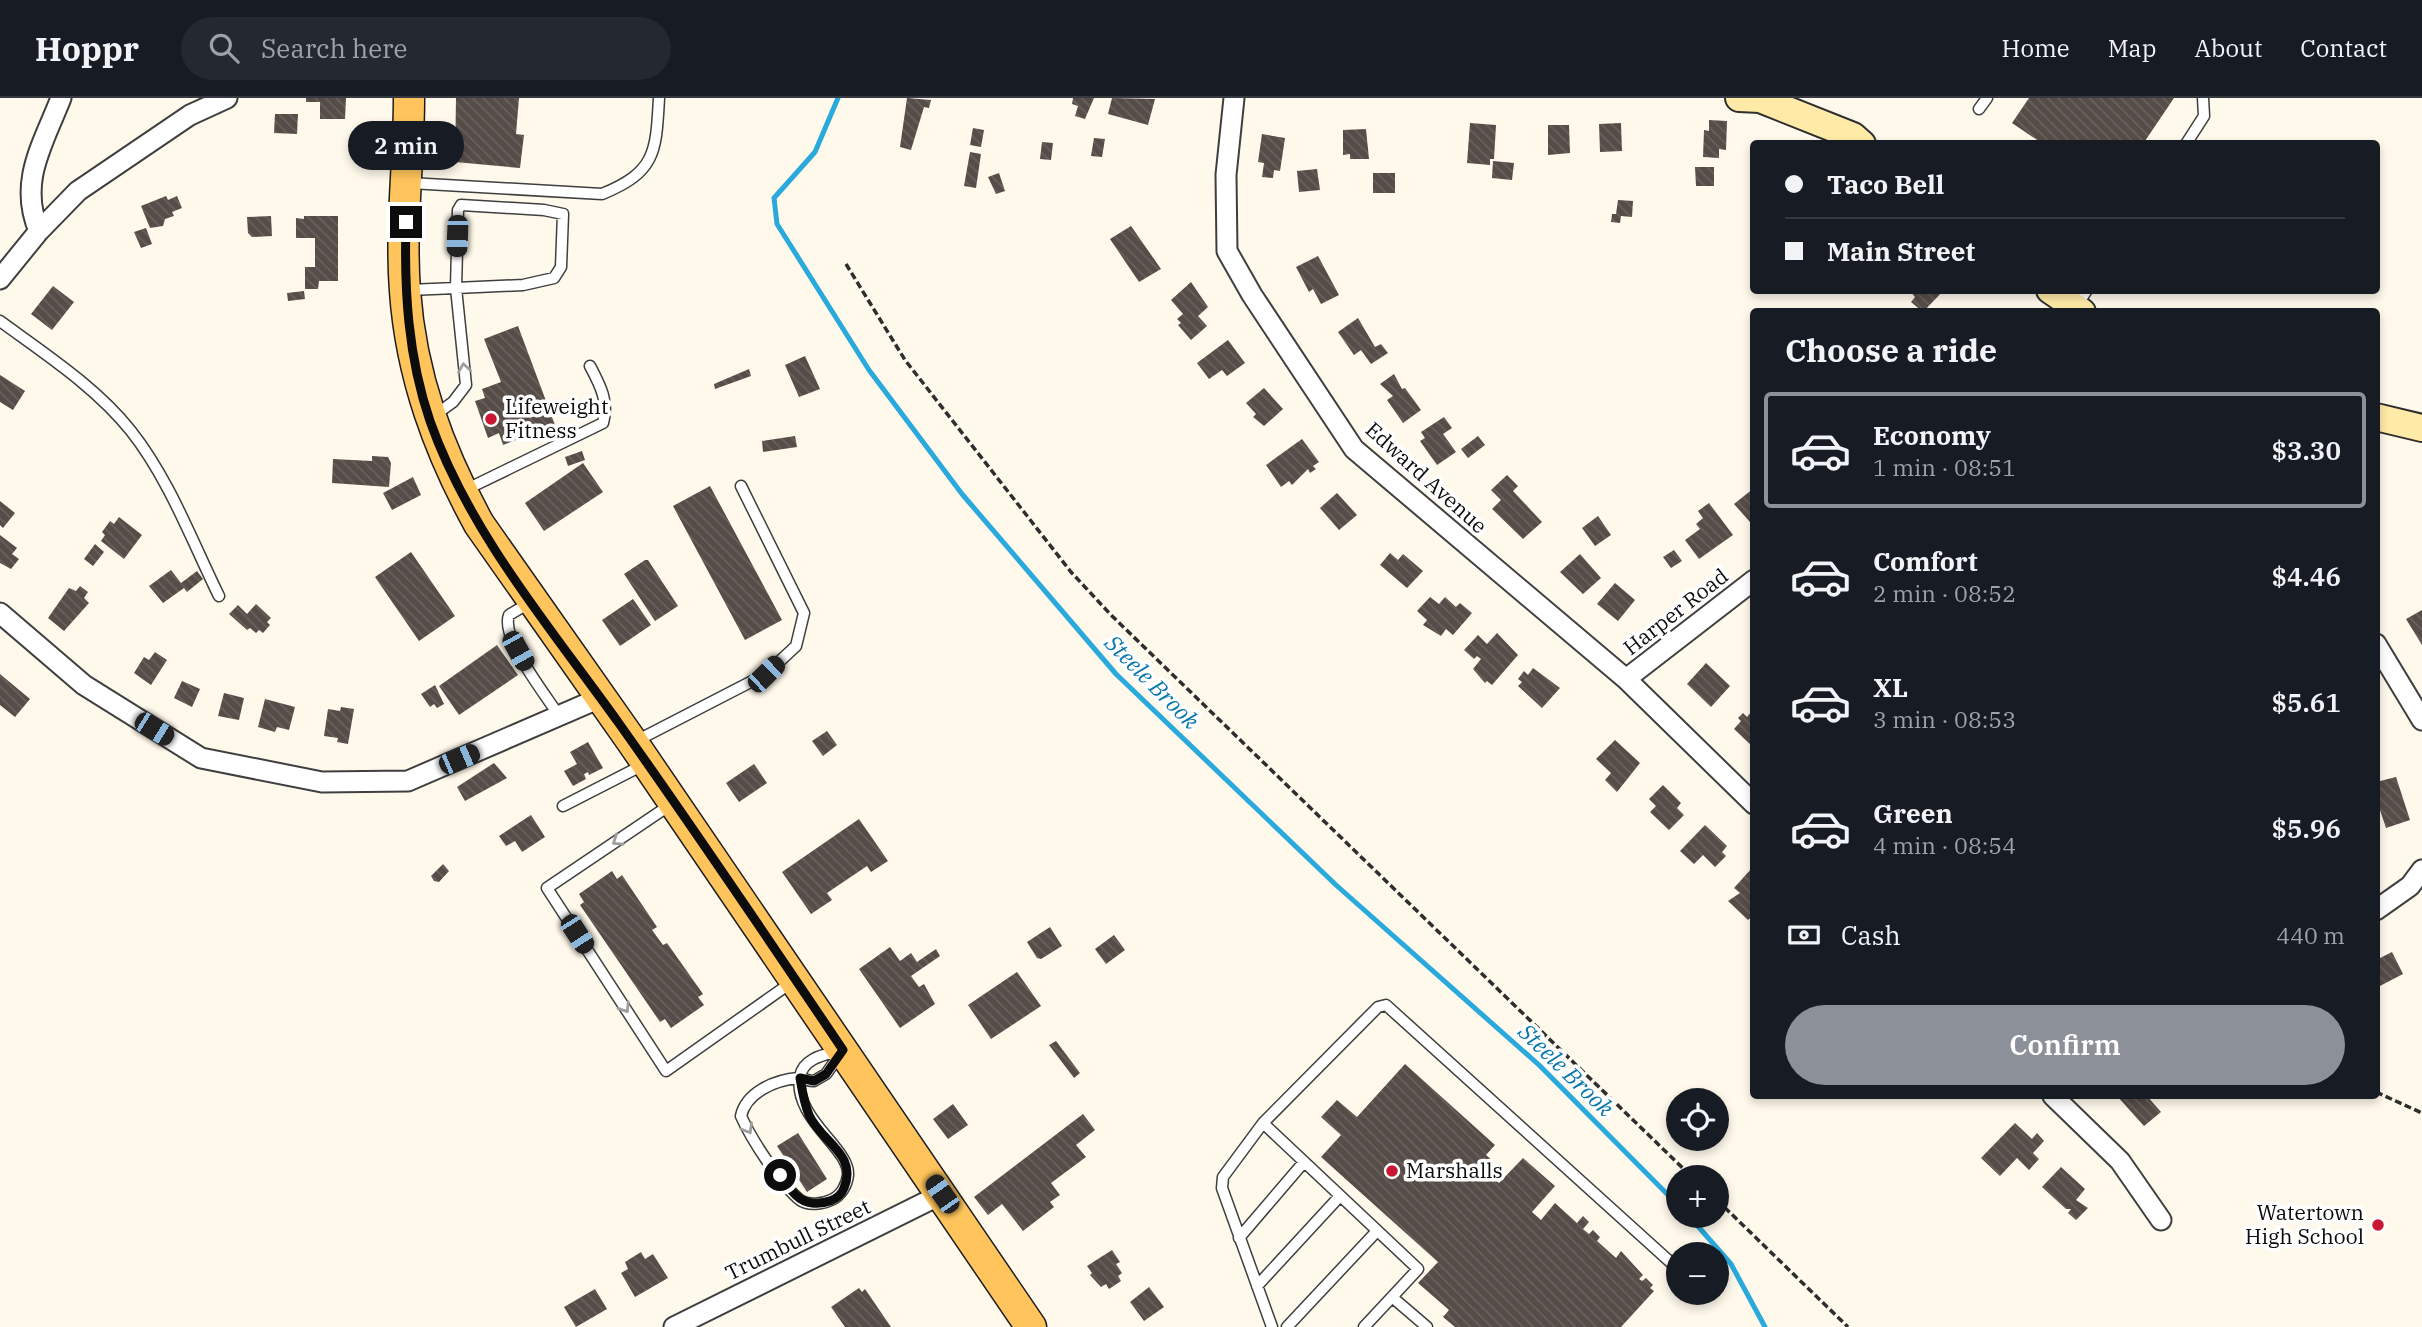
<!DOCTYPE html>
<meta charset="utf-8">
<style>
:root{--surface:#171b24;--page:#242831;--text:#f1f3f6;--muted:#9ea1a6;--line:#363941;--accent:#8c9099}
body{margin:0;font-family:"IBM Plex Serif",serif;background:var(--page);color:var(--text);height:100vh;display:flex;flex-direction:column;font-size:26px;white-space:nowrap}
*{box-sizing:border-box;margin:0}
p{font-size:23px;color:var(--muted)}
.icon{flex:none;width:38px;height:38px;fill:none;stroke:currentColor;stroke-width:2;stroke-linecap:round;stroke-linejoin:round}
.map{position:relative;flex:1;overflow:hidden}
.sheet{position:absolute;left:1750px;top:210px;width:630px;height:791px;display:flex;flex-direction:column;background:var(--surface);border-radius:7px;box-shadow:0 4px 10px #0003}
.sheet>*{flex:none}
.guide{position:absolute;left:1750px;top:42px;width:630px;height:154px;border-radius:7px;box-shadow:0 4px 10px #0003;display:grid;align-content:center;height:154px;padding:0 35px;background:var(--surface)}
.fabs{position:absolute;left:1666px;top:990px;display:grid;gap:14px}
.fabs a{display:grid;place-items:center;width:63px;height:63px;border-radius:50%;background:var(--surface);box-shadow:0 4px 10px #0003;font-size:35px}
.end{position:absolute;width:32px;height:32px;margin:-16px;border:9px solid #0c0c0c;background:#fff;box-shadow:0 0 0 4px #fff}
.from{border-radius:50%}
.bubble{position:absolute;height:49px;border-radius:24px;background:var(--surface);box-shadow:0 4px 10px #0003;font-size:23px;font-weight:600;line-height:49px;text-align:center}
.car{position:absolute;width:21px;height:42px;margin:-21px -10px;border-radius:9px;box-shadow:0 0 5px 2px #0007;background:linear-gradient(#222 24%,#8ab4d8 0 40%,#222 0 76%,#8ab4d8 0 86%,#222 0)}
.guide b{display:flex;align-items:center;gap:24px;height:66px;font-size:26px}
.guide b+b{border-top:2px solid var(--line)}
.guide i{width:18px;height:18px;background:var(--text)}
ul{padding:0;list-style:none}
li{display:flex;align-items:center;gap:21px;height:116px;margin:0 14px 10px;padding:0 21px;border:4px solid transparent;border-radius:7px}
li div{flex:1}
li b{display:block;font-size:26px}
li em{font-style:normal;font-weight:600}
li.selected{border-color:var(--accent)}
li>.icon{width:63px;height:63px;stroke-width:1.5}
h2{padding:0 35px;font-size:32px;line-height:84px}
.pay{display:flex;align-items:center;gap:18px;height:77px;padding:0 35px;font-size:26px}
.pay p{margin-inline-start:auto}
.action{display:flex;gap:14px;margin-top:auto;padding:14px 35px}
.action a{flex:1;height:80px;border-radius:42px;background:var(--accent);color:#fff;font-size:28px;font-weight:600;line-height:80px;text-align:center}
header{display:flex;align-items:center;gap:42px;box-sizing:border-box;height:98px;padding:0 35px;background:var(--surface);border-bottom:2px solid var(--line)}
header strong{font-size:33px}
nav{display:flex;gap:38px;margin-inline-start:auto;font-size:24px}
.search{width:490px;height:63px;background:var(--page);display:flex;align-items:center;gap:18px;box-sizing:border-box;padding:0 24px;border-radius:38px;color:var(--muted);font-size:26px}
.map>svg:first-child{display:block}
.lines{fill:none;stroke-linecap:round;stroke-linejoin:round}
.stream{stroke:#29a9dc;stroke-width:5}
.building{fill:url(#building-back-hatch)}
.lane-casing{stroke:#3f3f3f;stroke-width:13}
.street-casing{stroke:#3f3f3f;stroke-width:23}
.secondary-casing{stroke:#2e2e2e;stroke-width:30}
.primary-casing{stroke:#1d1d1d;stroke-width:33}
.path{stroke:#2e2e2e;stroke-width:3.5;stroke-dasharray:7 3.5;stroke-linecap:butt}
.lane{stroke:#fff;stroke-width:10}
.street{stroke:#fff;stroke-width:19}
.secondary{stroke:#ffeba7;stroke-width:26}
.primary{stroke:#ffc55c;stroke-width:30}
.oneway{stroke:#9e9e9e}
.route{stroke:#0c0c0c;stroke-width:9}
.poi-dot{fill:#cb1633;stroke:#fff;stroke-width:2.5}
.labels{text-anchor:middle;stroke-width:7;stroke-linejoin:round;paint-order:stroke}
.poi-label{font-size:21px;fill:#0c0c0c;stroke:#fff;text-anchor:start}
.street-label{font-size:21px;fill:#0c0c0c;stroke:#fff}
.water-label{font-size:23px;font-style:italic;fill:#0977ab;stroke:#fff}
</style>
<header>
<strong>Hoppr</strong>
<div class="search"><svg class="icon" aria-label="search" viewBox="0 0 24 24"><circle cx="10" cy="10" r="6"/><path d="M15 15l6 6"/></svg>Search here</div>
<nav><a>Home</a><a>Map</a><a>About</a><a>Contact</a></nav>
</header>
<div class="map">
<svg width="2422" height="1229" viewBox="0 0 2422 1229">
<defs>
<pattern id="building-back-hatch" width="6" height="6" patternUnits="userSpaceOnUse" patternTransform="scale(1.75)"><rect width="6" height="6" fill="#564c48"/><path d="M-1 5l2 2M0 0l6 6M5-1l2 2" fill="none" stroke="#69615e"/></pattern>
</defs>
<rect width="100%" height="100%" fill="#fff9ec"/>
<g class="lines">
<path class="stream" d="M838,0L815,54L774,100L777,126L869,272L962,396L1116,576L1336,787L1539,967L1678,1107
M1689,1118L1731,1166L1765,1229"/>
</g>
<path class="building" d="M306,0H346L345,21H320V4H306Z
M456,0H519L516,36L524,37L520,70L455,64Z
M907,0L931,2L929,10L924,9L911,52L900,49Z
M1073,0H1094L1085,21L1075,18L1078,8L1072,6Z
M1112,0L1155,1L1148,27L1108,16Z
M2029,0H2174L2143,46H2043L2012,25Z
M275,16H298L297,36L274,35Z
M1709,22L1727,23L1726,52L1719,51V60L1703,59L1704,32L1709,33Z
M1470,25L1496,27L1494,61H1490V67L1467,65Z
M1621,25L1622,53L1600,54L1599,26Z
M1548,27H1569L1570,55L1548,57Z
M973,30L984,32L981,49L970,47Z
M1366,31L1369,61H1350V56L1343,57V32Z
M1262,36L1285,40L1280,73L1274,72L1273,80L1262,79L1264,65L1258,64Z
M1094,40L1105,41L1102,59L1091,58Z
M1042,44L1053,45L1051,62L1040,61Z
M970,54L981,56L976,90L964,88Z
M1493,63L1514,65L1512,82L1492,80Z
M1695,69H1714V88H1696Z
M1317,71L1320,92L1299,94L1297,73Z
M999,75L1005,93L996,96L988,79Z
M1373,75H1395V95H1373Z
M166,98L168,102L177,98L182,110L172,114L174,118L165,121L163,128L150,130L141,108Z
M1618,102L1633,103L1632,119L1621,118L1620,125L1611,124L1612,116H1616Z
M271,118L272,138L252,139L248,135L247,119Z
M304,118H338V183H319L318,191H305V169H315V140H296V120L304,121Z
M1131,128L1161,171L1139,184L1110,141Z
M146,130L152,146L141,150L134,134Z
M1318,158L1339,197L1321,206L1313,191L1309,194L1296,169Z
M1191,184L1208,209L1198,218L1207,228L1191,242L1178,227L1181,225L1177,221L1183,216L1171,202Z
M53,188L74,204L52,232L31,216Z
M1909,192H1944L1923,214L1911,204L1915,199Z
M304,193L305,201L288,203L287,195Z
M1358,220L1375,249L1381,246L1388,255L1371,266L1361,252L1354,257L1338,234Z
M518,228L555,327L503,347L499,335L488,340L475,303L485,300L482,291L501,284L484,241Z
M1228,242L1245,265L1227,278L1222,272L1209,281L1197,265Z
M805,258L820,291L799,299L785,267Z
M749,271L751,278L715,291L714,286Z
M1394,276L1402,291L1405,290L1421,312L1403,325L1387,302L1393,298L1380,286Z
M0,277L25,293L13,312L0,304Z
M1264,290L1283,311L1264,328L1253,319L1256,316L1246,305Z
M1444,319L1452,330L1443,336L1456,354L1437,367L1420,343L1425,340L1421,334Z
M795,338L797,349L763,354L762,343Z
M1478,338L1485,347L1468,360L1461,351Z
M1302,341L1319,364L1313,368L1316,371L1310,375L1308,371L1292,387L1289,383L1281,389L1266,367Z
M582,353L585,362L568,368L565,359Z
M372,358L388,359L391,365L389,389L332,385L333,361L372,363Z
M583,365L603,394L544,433L525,405Z
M1507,377L1518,388L1513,393L1542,424L1523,441L1492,411L1501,402L1491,392Z
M413,379L421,397L392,412L383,395Z
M710,388L782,522L745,542L673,408Z
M1754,390V421L1750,424L1734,406Z
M1337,395L1357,417L1339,432L1320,410Z
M0,403L15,415L3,430L0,427Z
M1709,405L1733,437L1699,461L1685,442L1700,431L1696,426L1703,420L1698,413Z
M1598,418L1611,437L1595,448L1582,430Z
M119,419L142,437L124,461L101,443L105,437L102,434L110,423L114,426Z
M0,437L17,450L12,456L19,461L11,471L0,465Z
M95,446L104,454L93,468L84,461Z
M1674,452L1682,463L1671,470L1663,459Z
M411,454L455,518L419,543L375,479Z
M1390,455L1398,462L1403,456L1423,473L1407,490L1380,467Z
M1580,456L1601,480L1583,496L1560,474Z
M645,462H648L678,508L655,523L624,476Z
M171,472L181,485L197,473L203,481L187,494L184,490L163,505L149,488Z
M1615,485L1635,502L1618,523L1597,506Z
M80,488L88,494L84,500L89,505L64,533L48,520L69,490L76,493Z
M1430,499L1439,506L1445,499L1456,509L1460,505L1472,515L1453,537L1446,531L1441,538L1423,527L1427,522L1417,513Z
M633,501L651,527L620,548L602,522Z
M256,506L271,520L267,524L270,527L263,535L259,532L256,535L250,530L247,532L229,516L238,507L247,516Z
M2422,512V547L2406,521Z
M1497,535L1518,557L1492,587L1487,583L1485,585L1473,571L1481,561L1477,558L1474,561L1464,552L1478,537L1487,546Z
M497,547L518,577L459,617L439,588Z
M155,554L167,562L151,587L134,575L144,559L149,562Z
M1706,565L1730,588L1711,609L1687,586Z
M1533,570L1560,590L1542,610L1518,588L1522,584L1518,581L1524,573L1528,577Z
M0,576L30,601L15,619L0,607Z
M182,583L200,591L192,609L174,600Z
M435,587L444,606L437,610L434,606L430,609L421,596Z
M224,595L244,600L239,622L218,618Z
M265,601L295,609L289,632L277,629L275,634L258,629Z
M341,609L354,611L348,646L337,644L338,640L324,638L328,611L340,613Z
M1751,614L1754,616V650L1734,631L1741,623L1738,620L1743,615L1747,619Z
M827,633L837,647L823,658L812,643Z
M1615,642L1640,665L1617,694L1605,682L1611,675L1596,661Z
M588,644L603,670L589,677L588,674L584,676L586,681L573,688L564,673L577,666L570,654Z
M494,665L507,680L465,703L457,689Z
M754,666L767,685L739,704L726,685Z
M2396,679L2410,722L2386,730L2376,700V684Z
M1663,687L1681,705L1677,710L1684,717L1669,732L1650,714L1656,708L1649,701Z
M531,717L545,739L522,754L515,743L506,748L499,738Z
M859,721L888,763L871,774L867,768L827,795L832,802L811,816L782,774Z
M1705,727L1727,748L1722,754L1726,758L1715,769L1703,757L1694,766L1680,753Z
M443,766L449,773L439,784L434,783L431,778Z
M1751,771L1754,817L1748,822L1728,803L1740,795L1734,790Z
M612,773L617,781L622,777L657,829L652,832L663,847L667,845L703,896L698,899L704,907L671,930L665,921L660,924L580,807L584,804L579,796Z
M1050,829L1062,848L1041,861L1037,860L1027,844Z
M1114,837L1125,852L1106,866L1095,851Z
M890,849L900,863L911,855L917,864L936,851L940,858L911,878L919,889L924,886L935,906L900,930L859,871Z
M2392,854L2403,876L2376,890V862Z
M1017,874L1041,908L991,941L968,907Z
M1056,943L1080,975L1074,980L1049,947Z
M1405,966L1495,1047L1486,1057L1492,1062L1484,1072L1499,1085L1523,1060L1555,1088L1532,1114L1541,1122L1555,1105L1577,1125L1583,1118L1589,1124L1583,1131L1589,1136L1593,1132L1600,1139L1597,1143L1616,1160L1621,1153L1643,1177L1639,1181L1642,1183L1646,1180L1653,1187L1650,1190L1654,1193L1621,1229H1455L1443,1219L1449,1212L1418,1185L1438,1164L1321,1059L1341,1037L1321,1019L1337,1002L1357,1019Z
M2117,998H2147L2161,1014L2144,1028Z
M953,1006L968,1027L948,1041L933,1021Z
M1083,1016L1095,1032L1076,1047L1086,1059L1051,1085L1060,1097L1050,1104L1054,1109L1023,1133L1002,1106L988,1117L974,1099Z
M2015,1025L2032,1041L2037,1035L2044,1043L2033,1055L2039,1061L2029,1072L2017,1060L2000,1078L1981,1060Z
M798,1035L827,1081L807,1094L777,1048Z
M2061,1069L2085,1091L2076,1102L2088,1110L2076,1122L2068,1115L2071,1111H2066L2042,1089Z
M1112,1152L1120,1164L1116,1166L1122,1175L1118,1178L1121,1183L1109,1191L1106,1186L1101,1189L1090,1177L1092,1175L1087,1168Z
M641,1154L645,1161L653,1156L668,1180L635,1199L621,1175L628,1171L625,1164Z
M1149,1189L1164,1209L1144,1223L1130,1204Z
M859,1190L862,1194L865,1191L891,1229H845L831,1209Z
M595,1191L607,1211L576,1229L564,1209Z"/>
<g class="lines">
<g class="lane-casing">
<path id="lane" d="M1979,11L1987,0
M2186,46L2204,18L2203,0
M410,85L602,96C656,74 656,54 659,0
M409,192L456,190L458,112L461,107L544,112L563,116L561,169L554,180L523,187L456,190L466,287L453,304L435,317
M2076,209L2087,192
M0,223C45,256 96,289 131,333C169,381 192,443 219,498
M465,392L603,325C609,303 600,287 590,268
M531,504L509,517C500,540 546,597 559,618
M636,643L766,576L796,548L804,515L741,388
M670,707L547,790L666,973L792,884
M563,708L643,667
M838,953C824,957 804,960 800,978C793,1021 850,1050 848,1077C847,1087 841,1098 831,1102C823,1106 808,1108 800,1102C781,1087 751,1041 741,1018C746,995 774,982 798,980C803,980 808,983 814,983L826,976L841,955
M1263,1025L1418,1171L1392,1199L1427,1229
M1239,1140L1304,1064
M1257,1188L1340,1098
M1272,1229L1222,1090L1223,1079L1263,1025L1378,909L1386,907L1678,1171
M1287,1229L1377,1133
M1364,1229L1392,1199"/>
</g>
<g class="street-casing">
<path id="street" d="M1234,0L1226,77L1227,153L1252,197L1354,351L1626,581L1754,706
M39,133C18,84 43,46 61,0
M0,181L39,133L78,93L190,17L227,0
M0,515L84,587L201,660L322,684L408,683L600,600
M2376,546L2422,622
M1626,581L1754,482
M2376,812L2410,788L2422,772
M2053,998L2120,1063L2161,1122
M674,1229L942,1096"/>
</g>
<g class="secondary-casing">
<path id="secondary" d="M1739,0L1760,1L1853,38L1862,46
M2050,192L2082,214
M2376,319L2422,330"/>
</g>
<g class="primary-casing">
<path id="primary" d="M409,0C409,64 400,129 405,193C411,278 439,353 479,426L633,645L1031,1229"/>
</g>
<path class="path" d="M846,166L905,262L1071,474L1111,517L1693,1080
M2376,994L2422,1015
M1717,1102L1848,1229"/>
<use href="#lane" class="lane"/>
<use href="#street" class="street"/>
<use href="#secondary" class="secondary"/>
<use href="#primary" class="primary"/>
</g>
<defs><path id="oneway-chevron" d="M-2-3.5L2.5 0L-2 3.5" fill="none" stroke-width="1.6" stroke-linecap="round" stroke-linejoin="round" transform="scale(1.75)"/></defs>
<g class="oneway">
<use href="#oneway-chevron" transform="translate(464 270) rotate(-99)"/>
<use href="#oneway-chevron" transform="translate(617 743) rotate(146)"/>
<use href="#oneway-chevron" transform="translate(625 910) rotate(57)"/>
<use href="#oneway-chevron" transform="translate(748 1031) rotate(60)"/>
</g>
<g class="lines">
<path class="route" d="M406,124C404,192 408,259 430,323C469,434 550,529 618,624C695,732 769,842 843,952L826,976L814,983L800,980C802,992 804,1005 809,1017C821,1044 858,1056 844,1090C839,1103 824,1106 812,1105C797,1104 788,1088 780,1077"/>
</g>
<g class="poi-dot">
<circle cx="491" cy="321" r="7"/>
<circle cx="1392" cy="1073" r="7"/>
<circle cx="2378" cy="1127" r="7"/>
</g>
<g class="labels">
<g class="poi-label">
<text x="505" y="316">Lifeweight<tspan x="505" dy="24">Fitness</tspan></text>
<text x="1406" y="1080">Marshalls</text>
<text x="2364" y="1122" text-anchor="end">Watertown<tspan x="2364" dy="24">High School</tspan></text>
</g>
<g class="street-label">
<text transform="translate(1426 380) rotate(42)" y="7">Edward Avenue</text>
<text transform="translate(1676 514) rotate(-38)" y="7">Harper Road</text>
<text transform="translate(798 1142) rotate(-26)" y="7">Trumbull Street</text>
</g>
<g class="water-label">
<text transform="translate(1152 584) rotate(45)" y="8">Steele Brook</text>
<text transform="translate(1566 972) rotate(44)" y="8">Steele Brook</text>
</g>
</g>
</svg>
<div class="fabs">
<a><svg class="icon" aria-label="locate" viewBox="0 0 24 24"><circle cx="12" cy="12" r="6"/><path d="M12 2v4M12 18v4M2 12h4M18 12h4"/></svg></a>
<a>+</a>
<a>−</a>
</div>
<i class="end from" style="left:780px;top:1077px"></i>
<i class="end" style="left:406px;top:124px"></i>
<div class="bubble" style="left:348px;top:23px;width:116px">2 min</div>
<i class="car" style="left:457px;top:138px;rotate:182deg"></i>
<i class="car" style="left:518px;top:553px;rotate:151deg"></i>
<i class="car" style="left:766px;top:576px;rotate:46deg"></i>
<i class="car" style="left:154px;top:631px;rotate:122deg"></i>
<i class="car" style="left:459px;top:661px;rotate:67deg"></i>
<i class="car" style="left:577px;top:836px;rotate:147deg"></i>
<i class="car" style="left:942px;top:1096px;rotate:325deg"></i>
<div class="guide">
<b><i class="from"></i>Taco Bell</b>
<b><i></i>Main Street</b>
</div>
<section class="sheet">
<h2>Choose a ride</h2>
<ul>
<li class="selected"><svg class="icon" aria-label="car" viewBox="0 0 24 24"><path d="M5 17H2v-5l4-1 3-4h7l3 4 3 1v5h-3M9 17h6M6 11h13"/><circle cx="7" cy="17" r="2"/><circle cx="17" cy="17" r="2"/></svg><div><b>Economy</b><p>1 min · 08:51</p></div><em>$3.30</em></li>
<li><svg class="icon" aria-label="car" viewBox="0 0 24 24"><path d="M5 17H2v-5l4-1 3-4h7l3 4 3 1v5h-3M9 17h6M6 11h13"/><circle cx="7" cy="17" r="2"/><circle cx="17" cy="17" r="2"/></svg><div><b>Comfort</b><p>2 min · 08:52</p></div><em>$4.46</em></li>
<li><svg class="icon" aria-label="car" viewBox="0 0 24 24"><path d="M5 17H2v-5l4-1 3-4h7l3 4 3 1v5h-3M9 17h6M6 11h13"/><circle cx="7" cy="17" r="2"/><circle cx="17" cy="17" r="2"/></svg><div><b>XL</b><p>3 min · 08:53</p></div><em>$5.61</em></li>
<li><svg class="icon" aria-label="car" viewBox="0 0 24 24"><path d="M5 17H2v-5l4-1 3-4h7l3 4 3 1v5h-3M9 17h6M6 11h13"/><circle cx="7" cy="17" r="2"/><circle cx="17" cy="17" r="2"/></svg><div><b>Green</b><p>4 min · 08:54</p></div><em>$5.96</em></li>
</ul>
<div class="pay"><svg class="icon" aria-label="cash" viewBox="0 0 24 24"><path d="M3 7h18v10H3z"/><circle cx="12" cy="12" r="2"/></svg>Cash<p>440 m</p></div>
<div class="action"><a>Confirm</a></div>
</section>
</div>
